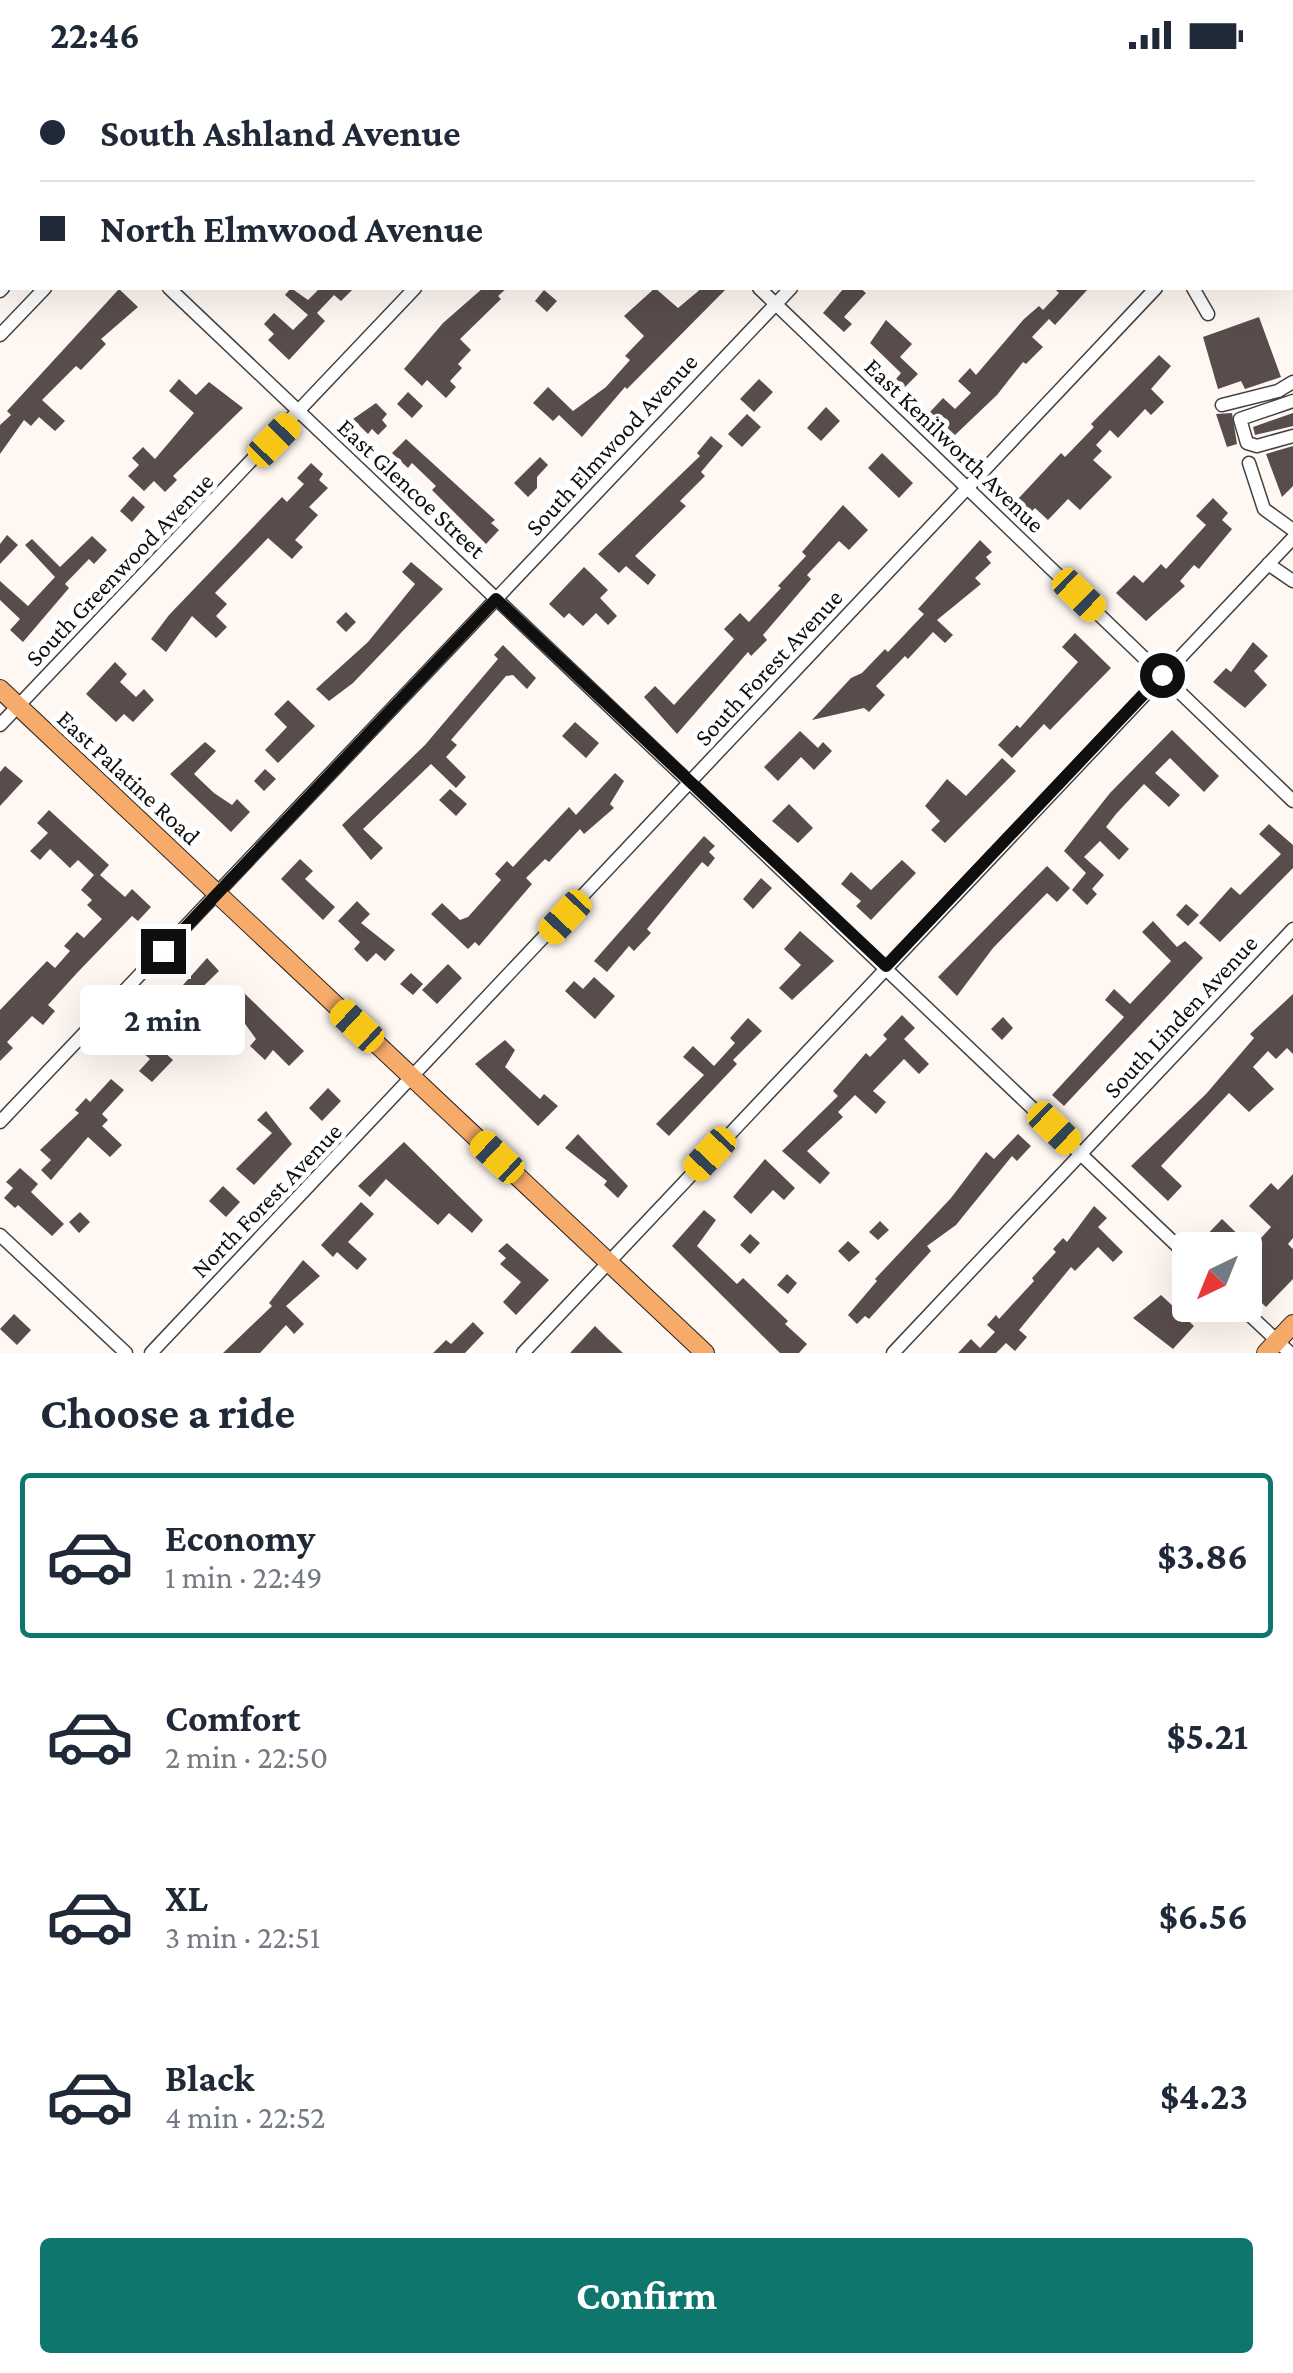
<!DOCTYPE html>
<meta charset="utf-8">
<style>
:root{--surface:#fff;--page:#f2f2f3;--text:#1f2937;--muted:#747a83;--line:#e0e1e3;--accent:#0f766e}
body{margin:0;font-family:"Crimson Pro",serif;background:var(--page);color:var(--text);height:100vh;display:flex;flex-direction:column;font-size:38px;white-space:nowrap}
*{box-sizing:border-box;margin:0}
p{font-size:32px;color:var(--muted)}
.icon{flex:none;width:55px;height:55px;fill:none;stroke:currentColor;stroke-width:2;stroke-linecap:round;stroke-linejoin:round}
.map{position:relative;height:1283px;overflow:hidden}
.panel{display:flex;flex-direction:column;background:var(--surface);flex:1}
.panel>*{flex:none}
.guide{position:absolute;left:0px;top:0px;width:1295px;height:220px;box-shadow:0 10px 40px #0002;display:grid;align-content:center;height:220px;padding:0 40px;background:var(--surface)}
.needle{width:65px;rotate:223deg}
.tools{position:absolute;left:1172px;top:1162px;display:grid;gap:20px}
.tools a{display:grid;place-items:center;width:90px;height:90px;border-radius:10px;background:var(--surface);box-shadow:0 10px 40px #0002;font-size:50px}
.end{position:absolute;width:45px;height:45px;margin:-22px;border:12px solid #0f0f0f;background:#fff;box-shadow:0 0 0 5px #fff}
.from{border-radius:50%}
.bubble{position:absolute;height:70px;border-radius:10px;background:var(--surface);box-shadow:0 10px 40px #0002;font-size:32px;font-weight:700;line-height:70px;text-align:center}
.car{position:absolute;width:30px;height:60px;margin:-30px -15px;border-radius:12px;box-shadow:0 0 8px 2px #0007;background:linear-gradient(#f5c518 24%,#345 0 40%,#f5c518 0 76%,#345 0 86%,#f5c518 0)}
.guide b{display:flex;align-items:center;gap:35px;height:95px;font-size:38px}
.guide b+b{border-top:2px solid var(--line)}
.guide i{width:25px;height:25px;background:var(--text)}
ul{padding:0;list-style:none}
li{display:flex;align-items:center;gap:30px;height:165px;margin:0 20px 15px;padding:0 20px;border:5px solid transparent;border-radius:10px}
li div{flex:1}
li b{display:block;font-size:38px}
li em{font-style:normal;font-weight:700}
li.current{border-color:var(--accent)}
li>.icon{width:90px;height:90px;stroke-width:1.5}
h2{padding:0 40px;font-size:45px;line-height:120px}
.cta{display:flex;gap:20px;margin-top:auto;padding:20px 40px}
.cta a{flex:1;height:115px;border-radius:10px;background:var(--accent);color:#fff;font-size:40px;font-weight:700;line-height:115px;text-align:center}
.status{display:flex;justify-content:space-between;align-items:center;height:70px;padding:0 50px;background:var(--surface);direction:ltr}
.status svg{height:28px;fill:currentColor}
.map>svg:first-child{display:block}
.building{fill:#584d4c}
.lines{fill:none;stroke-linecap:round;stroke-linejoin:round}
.minor-casing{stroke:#424242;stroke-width:15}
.major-casing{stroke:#202020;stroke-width:20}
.minor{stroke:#fff;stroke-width:12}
.major{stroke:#f7ab6a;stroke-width:18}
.rail{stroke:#bf285b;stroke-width:4}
.route{stroke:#0f0f0f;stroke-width:12}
.labels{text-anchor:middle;stroke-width:10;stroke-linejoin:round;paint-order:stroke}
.street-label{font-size:25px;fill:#0f0f0f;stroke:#fff}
</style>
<div class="status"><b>22:46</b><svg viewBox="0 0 49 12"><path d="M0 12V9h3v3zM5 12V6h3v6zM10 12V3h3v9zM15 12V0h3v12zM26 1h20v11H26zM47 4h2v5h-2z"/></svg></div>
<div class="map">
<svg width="1293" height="1283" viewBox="0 0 1293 1283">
<rect width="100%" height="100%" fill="#fff8f2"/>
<path class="building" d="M291,218L308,230L320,218H354L341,231L334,225L317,243L325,251L289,290L268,270L274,264L264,254L274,243L293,260L308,245L285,225Z
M483,218H507L498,226L501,229L460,269L471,280L458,294L462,298L450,311L456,317L446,328L427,310L422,316L404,299L443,253Z
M655,218L678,238L702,218H727L627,319L625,317L582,367L559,345L553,351L533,333L548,317L573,341L606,317L630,290L625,286L644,266L624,246Z
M844,218H860L866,223L844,247L852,254L844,262L823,243Z
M1054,218H1089L1055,255L1049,249L1032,267L1043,277L1026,294L1023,292L997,325L955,365L930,342L943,328L955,339L971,323L958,311L970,298L976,305L1024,249L1039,236L1043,240L1059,223Z
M119,219L138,237L101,269L106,274L81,300L76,296L42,330L65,351L55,361L39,347L31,356L24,350L0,384V355L11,345L7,341Z
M544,220L557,231L547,242L535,231Z
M1259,247L1281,307L1245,319L1241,311L1218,319L1203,267Z
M886,250L912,274L900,287L918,304L905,317L896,309L901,303L870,273Z
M1159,285L1171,296L1151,319L1164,332L1151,345L1145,339L1118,368L1110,360L1096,375L1102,381L1093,390L1112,407L1080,440L1068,429L1048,450L1035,438L1031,442L1017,430L1061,383L1065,387L1094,357L1091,354Z
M179,309L196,325L209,312L243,338L173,406L177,410L165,422L154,411L144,421L128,406L139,395L132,388L143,377L155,389L194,343L169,321Z
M759,309L773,322L754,342L740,329Z
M408,322L423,336L412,348L397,334Z
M376,333L387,344L382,350L387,356L378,365L372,359L368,364L353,349Z
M826,337L840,351L821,371L807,358Z
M1232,343L1237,374L1227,377L1216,344Z
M1293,343V356L1255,365L1253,357Z
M747,344L761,357L742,377L728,364Z
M711,366L723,376L701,402L705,406L680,431L686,436L635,486L656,505L648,515L626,496L619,503L598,484L700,386L697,383Z
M406,369L495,450L491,453L499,460L486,474L432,420L436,416L412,393L408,398L392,383Z
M1293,376V416L1282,427L1266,384Z
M882,383L913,413L899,428L868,398Z
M540,387L548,395L537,407V418L528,427L514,413Z
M311,393L323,404L319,410L328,418L309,437L318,445L295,470L303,477L292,489L268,468L215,523L227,534L216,546L227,557L216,568L192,546L166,582L151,569L169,545L282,427L287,432L304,414L297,408Z
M133,426L145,437L132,452L120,441Z
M1213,428L1228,443L1222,450L1232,459L1199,499L1194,495L1180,511L1185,516L1146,551L1116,523L1134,505L1143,513L1161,494L1166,499L1206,455L1196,446Z
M843,435L868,460L849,480L839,471L807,505L811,509L763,565L767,570L751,586L748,582L677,664L644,627L655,616L674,635L734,569L724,559L740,543L749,552L781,518L778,516L806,486L802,482Z
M7,465L18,475L0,494V474Z
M92,466L107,480L94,494L89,489L65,514L69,518L23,572L10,560L20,549L0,530V511L28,536L55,507L25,475L32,469L60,497Z
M980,470L992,482L986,487L991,493L975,508L981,514L937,550L953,565L945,573L933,562L908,589L905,586L876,616L885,625L869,642L864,638L812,650L851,608L862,603L885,579L888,582L924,544L918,539Z
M411,492L443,519L353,613L329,631L316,619L368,572L415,514L402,502Z
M584,497L608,520L600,528L617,546L608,555L596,543L583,556L569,543L564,548L549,534Z
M346,542L356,552L346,562L336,552Z
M1075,563L1111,598L1050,660L1044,654L1012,688L998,675L1017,655L1020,658L1078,592L1062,577Z
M1253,572L1268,586L1254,601L1267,615L1245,638L1213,612L1226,598L1231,602Z
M503,575L536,608L527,619L513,605L506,606L451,670L457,675L446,687L466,707L456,718L431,694L363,759L383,778L371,790L342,755L425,675L498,589L494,585Z
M115,592L127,604L120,612L136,627L144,619L154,630L133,652L124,644L116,652L86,624Z
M288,630L315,656L278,693L265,680L287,657L274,644Z
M575,652L599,673L586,688L562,666Z
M1172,660L1219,706L1204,722L1170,688L1155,703L1180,725L1169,737L1144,714L1116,744L1106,757L1129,779L1119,790L1100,771L1084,787L1104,805L1092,819L1097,824L1087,835L1072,820L1086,803L1064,781L1110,723Z
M800,661L818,678L823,672L832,681L814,700L801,687L778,711L764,697Z
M205,672L216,681L194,704L214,723L232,735L237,729L250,742L231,762L170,704Z
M1002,688L1016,701L945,773L931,760L940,751L925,736L947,709L966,726Z
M5,696L23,711L0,736V702Z
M265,699L276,709L264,721L254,711Z
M615,703L624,711L610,734L614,738L584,764L580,759L549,792L545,789L526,808L532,814L479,876L475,872L468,879L431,844L442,833L460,850L468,847L501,810L495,804L507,791L513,797L569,737L576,745Z
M450,719L467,734L456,746L439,730Z
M789,734L813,758L798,773L772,751Z
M49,740L109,795L100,805L125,827L132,819L151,837L138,851L132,846L76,904L48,935L55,941L43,955L32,946L7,972L13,978L0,991V940L47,891L55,898L70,881L64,876L77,862L84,868L102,849L87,835L92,830L81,820L94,805L78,790L70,798L50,779L40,790L30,781L48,763L37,753Z
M1269,754L1293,775V798L1220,872L1199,853L1231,817L1240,825L1281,784L1259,764Z
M704,766L715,776L709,782L715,788L708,797L702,792L647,859L651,863L634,881L629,876L607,902L594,891Z
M300,789L313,801L305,809L335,837L323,850L281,809Z
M902,790L916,803L871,850L856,836L861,831L841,814L851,802L871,820Z
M1047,796L1070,818L1057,832L1047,823L993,878L957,926L938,907Z
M761,808L772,818L753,839L743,829Z
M357,831L370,844L361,853L395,880L385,891L376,883L367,892L354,879L360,872L338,851Z
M1186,834L1199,845L1188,856L1176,845Z
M1153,851L1177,877L1185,871L1203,888L1064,1036L1052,1025L1124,947L1105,930L1114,919L1130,934L1171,891L1142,862Z
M800,861L834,891L792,930L779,918L801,895L784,879Z
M207,888L219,901L186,933L175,924Z
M448,894L462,908L437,934L422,920Z
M411,903L423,914L413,925L400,914Z
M594,907L615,926L595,949L565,921L574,911L583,919Z
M242,921L304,981L289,996L273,980L265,990L250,976L256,969L230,933Z
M1293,924V984L1287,978L1276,989L1268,981L1253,997L1274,1019L1249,1042L1229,1023L1212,1041L1161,1096L1182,1116L1168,1131L1131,1096L1206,1024L1254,968L1250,964Z
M902,945L915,958L904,969L929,994L919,1004L904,989L873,1021L886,1032L876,1044L855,1025L838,1042L843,1047L807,1081L830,1103L820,1114L782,1081L838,1026L833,1021L866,983L870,987L887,969L883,965Z
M1003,947L1013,958L1002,970L991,959Z
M748,948L762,961L733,990L737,994L669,1066L656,1054L704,1005L683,987L693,976L714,996L735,973L730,968Z
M153,956L160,962L164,958L175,968L163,981L173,990L152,1012L139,1001L150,989L142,982L150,973L143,966Z
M505,970L515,980L505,997L540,1029L544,1024L558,1036L538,1056L475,994Z
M111,1009L124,1020L102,1044L108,1050L102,1056L122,1075L110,1087L88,1067L51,1110L41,1100L51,1090L40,1080L79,1043L75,1040L86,1028L90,1032Z
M328,1018L341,1031L322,1051L309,1038Z
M266,1041L292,1074L254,1115L236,1099L272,1063L257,1050Z
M578,1064L628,1116L618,1128L604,1115L607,1111L565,1078Z
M1018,1064L1031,1076L1017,1091L1012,1086L956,1155L927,1176L931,1181L869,1249L865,1246L857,1254L848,1245L877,1211L875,1209L951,1128L986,1082L994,1089Z
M404,1072L483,1150L472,1163L449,1143L438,1155L386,1109L370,1127L358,1116Z
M765,1089L795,1118L784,1130L773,1120L751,1144L733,1127Z
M20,1098L38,1114L31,1122L64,1154L52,1166L18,1135L15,1138L4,1128L13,1118L6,1112Z
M1293,1104V1168L1288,1174L1293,1179V1209L1266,1237L1245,1217V1180H1206L1199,1173L1222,1149L1252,1178L1271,1157L1249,1136L1271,1113L1278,1120Z
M223,1116L240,1132L226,1147L209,1131Z
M361,1132L374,1144L348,1172L367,1189L357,1200L337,1182L333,1187L321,1175Z
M1094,1136L1107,1148L1098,1157L1123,1182L1113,1192L1098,1177L1075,1201L1071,1197L1019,1260L1027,1267L1015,1281L1006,1273L996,1283H958L971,1269L980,1278L995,1262L987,1255L996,1245L999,1249L1034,1211L1032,1208L1056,1182L1053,1179L1063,1168L1067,1172Z
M704,1140L716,1150L697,1176L737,1214L743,1208L788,1251L785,1254L807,1274L799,1283H780L672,1176Z
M80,1142L90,1152L79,1163L69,1152Z
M880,1151L889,1160L878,1170L869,1162Z
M750,1164L760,1173L750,1184L740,1175Z
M848,1171L860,1182L849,1192L838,1181Z
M507,1173L549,1210L516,1245L503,1232L521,1212L500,1194L506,1188L498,1181Z
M303,1190L320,1206L286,1236L304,1254L294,1264L286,1255L260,1283H223L272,1236L269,1233Z
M787,1204L797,1213L788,1224L777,1215Z
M1161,1225L1194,1256L1173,1279L1133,1248Z
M14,1244L31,1260L17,1275L0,1259Z
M473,1252L484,1263L465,1283H433L446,1270L451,1274Z
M595,1256L608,1269L623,1283H570Z"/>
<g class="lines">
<g class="minor-casing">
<path id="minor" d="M528,0L531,2
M1166,0V2
M247,2L250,0
M614,2L617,0
M994,2L997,0
M0,59L2,61
M169,218L1190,1188
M759,218L1293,731
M1193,218L1208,244
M0,221L3,218
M0,265L45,218
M1293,331L1240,349L1247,373L1257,376L1293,366
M1222,335L1278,321L1293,312
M1249,393L1264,439L1293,460
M1268,494L1293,511
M0,655L415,218
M0,1052L791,218
M0,1165L126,1283
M1239,1235L1290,1283
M151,1283L1156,218
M523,1283L1293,468
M893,1283L1293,859"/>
</g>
<g class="major-casing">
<path id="major" d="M1238,0V2
M1292,190L1293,192
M0,619L705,1283
M1266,1283L1293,1254"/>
</g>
<use href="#minor" class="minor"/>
<use href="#major" class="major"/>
<path class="rail" d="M1286,0L1287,2
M1292,22L1293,23"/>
</g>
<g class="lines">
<path class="route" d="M163,881L496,529L886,896L1162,605"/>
</g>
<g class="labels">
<g class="street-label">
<text transform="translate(611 374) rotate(-47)" y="9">South Elmwood Avenue</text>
<text transform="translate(955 375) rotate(44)" y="9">East Kenilworth Avenue</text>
<text transform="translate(412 418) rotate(43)" y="9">East Glencoe Street</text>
<text transform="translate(119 499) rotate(-46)" y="9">South Greenwood Avenue</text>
<text transform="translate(768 597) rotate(-47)" y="9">South Forest Avenue</text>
<text transform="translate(129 707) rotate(43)" y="9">East Palatine Road</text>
<text transform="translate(1180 946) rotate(-47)" y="9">South Linden Avenue</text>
<text transform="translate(266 1130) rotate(-46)" y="9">North Forest Avenue</text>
</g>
</g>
</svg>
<div class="tools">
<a><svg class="needle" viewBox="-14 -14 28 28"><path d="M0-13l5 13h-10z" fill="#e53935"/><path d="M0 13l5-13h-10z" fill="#747a83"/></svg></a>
</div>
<i class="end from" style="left:1162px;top:605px"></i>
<i class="end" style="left:163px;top:881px"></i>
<div class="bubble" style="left:80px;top:915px;width:165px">2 min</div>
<i class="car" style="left:274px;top:370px;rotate:44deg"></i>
<i class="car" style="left:1079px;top:525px;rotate:134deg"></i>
<i class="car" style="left:565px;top:847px;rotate:223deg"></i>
<i class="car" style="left:357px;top:956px;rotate:313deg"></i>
<i class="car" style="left:1054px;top:1058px;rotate:134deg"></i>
<i class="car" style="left:710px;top:1084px;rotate:223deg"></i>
<i class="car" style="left:497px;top:1087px;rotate:313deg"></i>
<div class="guide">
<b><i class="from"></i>South Ashland Avenue</b>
<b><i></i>North Elmwood Avenue</b>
</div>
</div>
<section class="panel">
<h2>Choose a ride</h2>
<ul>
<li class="current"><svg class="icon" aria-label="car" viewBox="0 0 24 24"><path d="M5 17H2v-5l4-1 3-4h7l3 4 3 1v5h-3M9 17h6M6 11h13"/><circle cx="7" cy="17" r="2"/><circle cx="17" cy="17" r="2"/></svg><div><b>Economy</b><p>1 min · 22:49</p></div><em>$3.86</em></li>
<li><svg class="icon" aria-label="car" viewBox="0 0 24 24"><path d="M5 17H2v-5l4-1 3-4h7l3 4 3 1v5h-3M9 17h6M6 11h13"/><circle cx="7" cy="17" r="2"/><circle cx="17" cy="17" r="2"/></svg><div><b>Comfort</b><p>2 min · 22:50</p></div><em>$5.21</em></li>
<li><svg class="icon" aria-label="car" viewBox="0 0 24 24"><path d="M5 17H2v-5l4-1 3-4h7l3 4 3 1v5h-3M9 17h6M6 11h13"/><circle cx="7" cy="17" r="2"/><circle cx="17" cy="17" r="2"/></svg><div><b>XL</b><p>3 min · 22:51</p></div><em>$6.56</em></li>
<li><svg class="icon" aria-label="car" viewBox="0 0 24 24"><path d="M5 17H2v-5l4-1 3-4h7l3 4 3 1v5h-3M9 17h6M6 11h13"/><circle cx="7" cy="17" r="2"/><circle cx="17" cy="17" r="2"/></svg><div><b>Black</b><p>4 min · 22:52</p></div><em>$4.23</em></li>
</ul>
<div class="cta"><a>Confirm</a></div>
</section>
